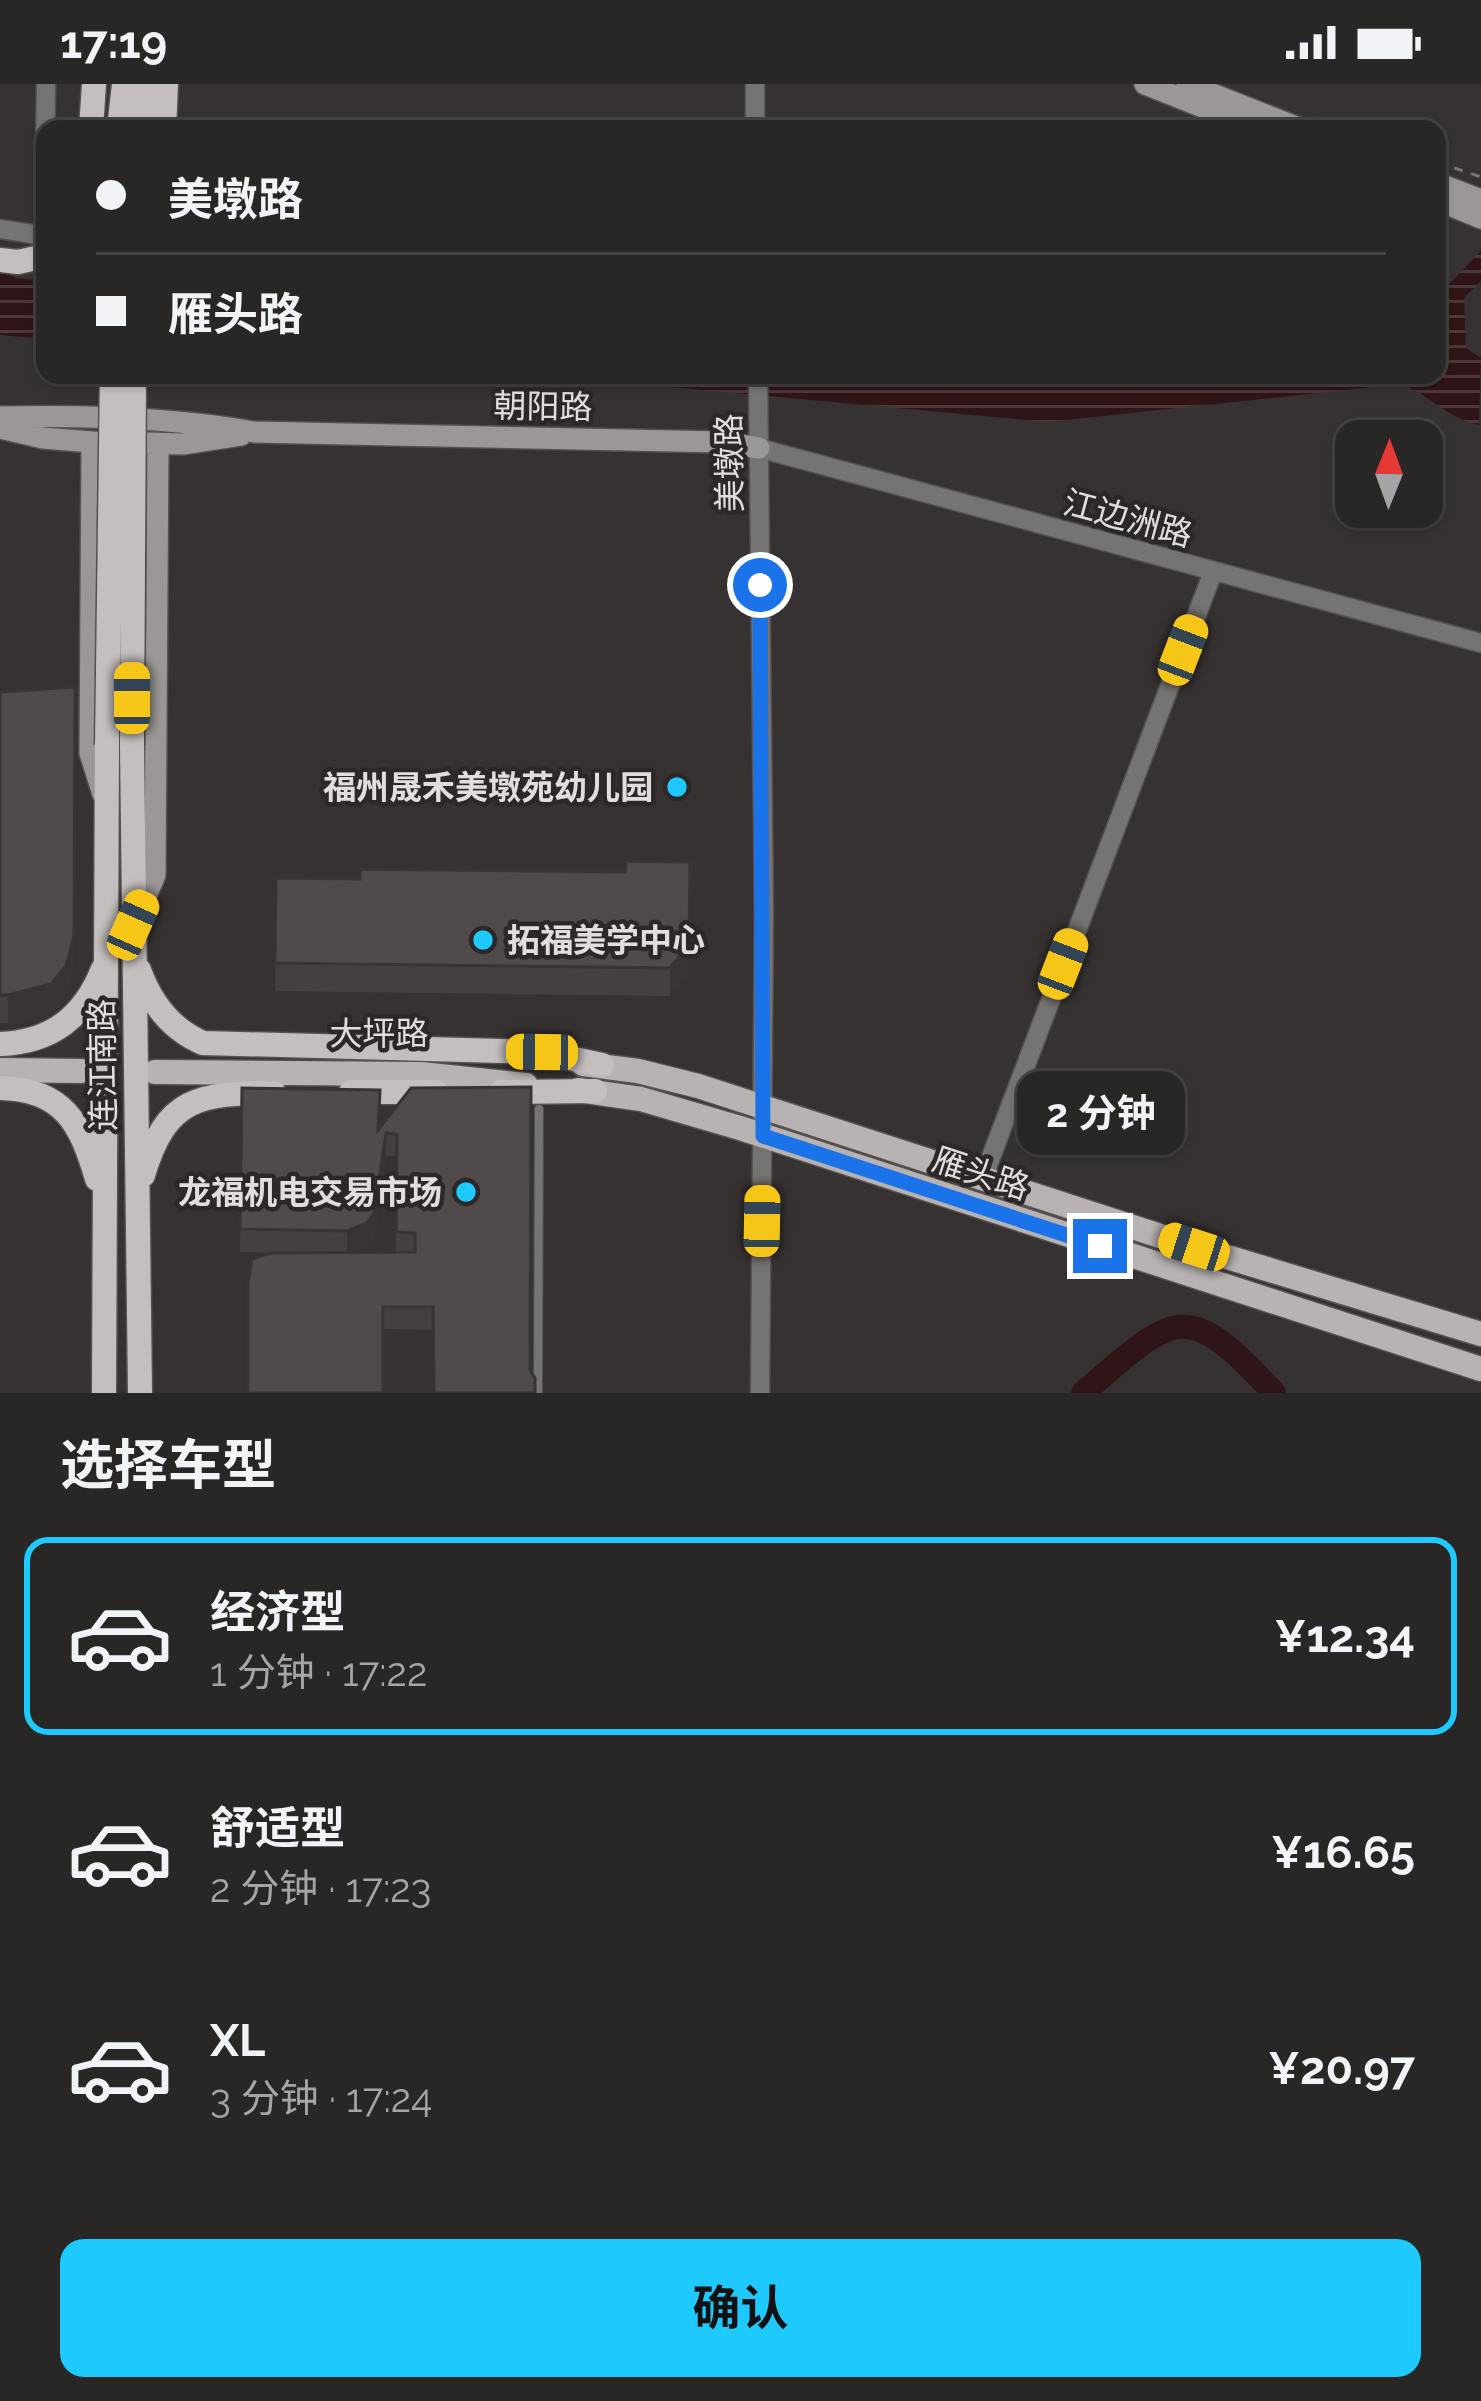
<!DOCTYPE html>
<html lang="zh">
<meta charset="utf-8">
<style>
:root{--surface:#292626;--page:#312e2e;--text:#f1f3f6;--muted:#a5a5a7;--line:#454343;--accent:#1dc9fd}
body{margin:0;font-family:Raleway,"Noto Sans SC",sans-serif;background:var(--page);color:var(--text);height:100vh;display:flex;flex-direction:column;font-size:45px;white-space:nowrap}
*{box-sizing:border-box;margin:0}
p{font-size:39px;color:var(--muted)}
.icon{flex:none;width:66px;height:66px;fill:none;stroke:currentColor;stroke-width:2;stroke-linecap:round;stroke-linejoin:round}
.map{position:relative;height:1309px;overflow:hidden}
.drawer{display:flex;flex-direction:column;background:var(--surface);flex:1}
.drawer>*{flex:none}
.guide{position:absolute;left:36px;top:36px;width:1410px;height:264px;border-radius:24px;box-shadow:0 3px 9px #0004,0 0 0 3px var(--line);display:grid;align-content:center;height:264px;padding:0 60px;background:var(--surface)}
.needle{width:78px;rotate:1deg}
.buttons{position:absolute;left:1335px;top:336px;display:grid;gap:24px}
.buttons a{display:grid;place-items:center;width:108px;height:108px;border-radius:24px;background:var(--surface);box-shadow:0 3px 9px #0004,0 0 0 3px var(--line);font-size:60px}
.end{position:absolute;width:54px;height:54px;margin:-27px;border:15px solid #1a73e8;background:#fff;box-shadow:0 0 0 6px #fff}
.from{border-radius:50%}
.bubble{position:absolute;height:84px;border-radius:24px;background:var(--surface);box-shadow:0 3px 9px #0004,0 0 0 3px var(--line);font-size:39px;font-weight:700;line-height:84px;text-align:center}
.car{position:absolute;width:36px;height:72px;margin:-36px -18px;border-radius:15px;box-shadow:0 0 9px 3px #0007;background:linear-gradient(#f5c518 24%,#345 0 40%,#f5c518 0 76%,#345 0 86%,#f5c518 0)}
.guide b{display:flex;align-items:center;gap:42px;height:114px;font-size:45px}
.guide b+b{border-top:3px solid var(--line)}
.guide i{width:30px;height:30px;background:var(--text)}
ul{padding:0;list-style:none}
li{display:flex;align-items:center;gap:36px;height:198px;margin:0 24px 18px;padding:0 36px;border:6px solid transparent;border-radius:24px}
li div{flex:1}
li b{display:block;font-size:45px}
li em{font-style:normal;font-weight:700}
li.selected{border-color:var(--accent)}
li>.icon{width:108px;height:108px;stroke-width:1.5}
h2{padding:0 60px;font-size:54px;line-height:144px}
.primary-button{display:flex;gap:24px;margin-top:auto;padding:24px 60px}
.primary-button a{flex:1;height:138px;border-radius:24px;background:var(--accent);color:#111;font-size:48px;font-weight:700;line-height:138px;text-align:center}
.status{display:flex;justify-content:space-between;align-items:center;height:84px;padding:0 60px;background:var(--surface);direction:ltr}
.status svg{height:33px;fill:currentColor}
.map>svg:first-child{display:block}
.water{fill:url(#water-rules)}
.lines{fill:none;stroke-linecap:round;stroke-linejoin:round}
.river{stroke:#2f1517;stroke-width:24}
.service-casing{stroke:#565151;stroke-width:10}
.tertiary-casing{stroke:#565151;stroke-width:21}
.secondary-casing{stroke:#565151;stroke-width:24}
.primary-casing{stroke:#565151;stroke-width:27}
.trunk-casing{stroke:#565151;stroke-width:27}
.path{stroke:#787373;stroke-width:3;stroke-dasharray:9 9;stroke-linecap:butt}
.service{stroke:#767373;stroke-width:8}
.tertiary{stroke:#767373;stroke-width:18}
.secondary{stroke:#9b9797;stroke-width:21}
.primary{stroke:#b8b2b3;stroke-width:24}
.trunk{stroke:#c5bebf;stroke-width:24}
.trunk-bridge-casing{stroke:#565151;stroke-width:27;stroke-linecap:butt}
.trunk-bridge{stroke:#c5bebf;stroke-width:24}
.wall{fill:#454040;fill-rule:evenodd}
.shaded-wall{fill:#383434}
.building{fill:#504a4b;stroke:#383434;stroke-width:3}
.route{stroke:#1a73e8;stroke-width:15}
.poi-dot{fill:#1dc9fd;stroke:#2d2828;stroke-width:4.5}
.labels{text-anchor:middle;stroke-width:9;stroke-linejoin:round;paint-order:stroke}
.street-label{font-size:33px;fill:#e1dddd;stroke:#2d2828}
.poi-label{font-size:33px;font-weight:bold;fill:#e1dddd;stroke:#2d2828;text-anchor:end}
</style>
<div class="status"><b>17:19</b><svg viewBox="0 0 49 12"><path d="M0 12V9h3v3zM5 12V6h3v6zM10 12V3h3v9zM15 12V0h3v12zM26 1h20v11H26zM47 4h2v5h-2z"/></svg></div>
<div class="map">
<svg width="1481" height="1309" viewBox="0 0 1481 1309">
<defs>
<pattern id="water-rules" width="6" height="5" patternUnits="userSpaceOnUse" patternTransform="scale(3)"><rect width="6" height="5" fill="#2f1517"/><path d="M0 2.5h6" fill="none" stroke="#4d3738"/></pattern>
</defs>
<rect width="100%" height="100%" fill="#373232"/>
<path class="water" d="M1481,167V197L1464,214L1466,264L1481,274L1479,341C1450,336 1429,311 1402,300L1047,338L542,291H1437V201L1450,199Z
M0,188L17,194L45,197V255L0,251Z"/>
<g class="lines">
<path class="river" d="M1083,1309C1175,1230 1185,1212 1274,1309"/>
<g class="service-casing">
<path id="service" d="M538,1309L539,1025"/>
</g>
<g class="tertiary-casing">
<path id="tertiary" d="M755,0V45
M45,77L46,0
M0,145L45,152
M758,291L764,829L760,1309
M759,364L1481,559
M983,1094L1213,488"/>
</g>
<g class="secondary-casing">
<path id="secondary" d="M1145,0L1258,45
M1187,0L1301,45
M1437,99L1481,116
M1437,116L1481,134
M0,333C84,331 171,333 254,348L720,358L759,364
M0,344L43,354L104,359
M92,359L90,669L103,710
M147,359L183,360L241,351
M136,835L155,791L158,360"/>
</g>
<g class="primary-casing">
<path id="primary" d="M583,980L638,987L698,1002L1194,1163L1481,1250
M0,986L81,987
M155,988L421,990L526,1001
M578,1006L641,1015L740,1044L1481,1285"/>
</g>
<g class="trunk-casing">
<path id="trunk" d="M91,45L94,0
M119,45L124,0
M141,45L145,0
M164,45L166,0
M0,176L18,178L45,172
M132,661L140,1309
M139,886C151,919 170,945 203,959L541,968L602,981
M0,960C52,958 84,933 103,885
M0,1004C64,1005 81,1040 97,1095
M351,1008H436
M501,1008L595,1007
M143,1091C166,1013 199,1009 274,1009
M104,1309L107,661"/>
</g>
<path class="path" d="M1315,34L1341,45
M1437,78L1481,93"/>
<use href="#service" class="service"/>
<use href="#tertiary" class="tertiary"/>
<use href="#secondary" class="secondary"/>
<use href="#primary" class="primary"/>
<use href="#trunk" class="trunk"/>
<g class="trunk-bridge-casing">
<path id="trunk-bridge" d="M107,661L112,291
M132,661L134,291"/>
</g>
<use href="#trunk-bridge" class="trunk-bridge"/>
</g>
<path class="wall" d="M0,608L74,880L66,910L51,928L8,939H0Z
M276,794L689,889L670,912L275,907Z
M531,1003L433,1246L383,1245L283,1169L240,1168L242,1004L379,1045ZM386,1072H396V1168H352L367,1162L374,1152Z"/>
<path class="shaded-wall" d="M75,603L74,880L66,910L51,928L8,939V911Z
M690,778L689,889L670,912V884Z
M386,1049V1072L374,1152L367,1162L347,1170V1147Z"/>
<path class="building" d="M75,603L74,852L66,882L51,900L8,911H0V608Z
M626,777L690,778L689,860L670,884L275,879L276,794L360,795V785L625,788Z
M531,1003L530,1286L535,1294V1309H434L433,1223H383V1309H248V1200L252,1175L270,1169L415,1168V1149L396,1148L397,1050L386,1049L374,1130L367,1139L347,1147L240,1145L242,1004L380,1006L378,1046L411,1004Z"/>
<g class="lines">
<path class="route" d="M760,501L763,1052L1100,1162"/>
</g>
<g class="poi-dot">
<circle cx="677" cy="703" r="12"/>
<circle cx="483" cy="856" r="12"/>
<circle cx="466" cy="1108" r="12"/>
</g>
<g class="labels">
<g class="street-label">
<text transform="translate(543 322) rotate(1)" y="12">朝阳路</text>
<text transform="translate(729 379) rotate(-91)" y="12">美墩路</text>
<text transform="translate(1128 434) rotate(15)" y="12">江边洲路</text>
<text x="379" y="961">大坪路</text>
<text transform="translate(102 981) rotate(-91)" y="12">连江南路</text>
<text transform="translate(981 1089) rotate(18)" y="12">雁头路</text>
</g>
<g class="poi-label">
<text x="653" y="715">福州晟禾美墩苑幼儿园</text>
<text x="507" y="868" text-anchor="start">拓福美学中心</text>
<text x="442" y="1120">龙福机电交易市场</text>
</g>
</g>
</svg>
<div class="buttons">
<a><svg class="needle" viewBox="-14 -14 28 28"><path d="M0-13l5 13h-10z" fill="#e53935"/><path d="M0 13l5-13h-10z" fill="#a5a5a7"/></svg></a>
</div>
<i class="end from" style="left:760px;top:501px"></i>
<i class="end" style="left:1100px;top:1162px"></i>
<div class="bubble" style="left:1017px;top:987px;width:168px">2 分钟</div>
<i class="car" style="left:1183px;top:566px;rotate:21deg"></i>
<i class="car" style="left:132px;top:614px;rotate:0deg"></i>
<i class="car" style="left:133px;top:841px;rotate:24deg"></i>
<i class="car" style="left:1063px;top:880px;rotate:21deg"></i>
<i class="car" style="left:542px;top:968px;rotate:271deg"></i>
<i class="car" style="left:762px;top:1137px;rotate:1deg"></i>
<i class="car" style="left:1194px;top:1163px;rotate:288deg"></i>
<div class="guide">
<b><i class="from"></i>美墩路</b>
<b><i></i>雁头路</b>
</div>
</div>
<section class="drawer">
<h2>选择车型</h2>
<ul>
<li class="selected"><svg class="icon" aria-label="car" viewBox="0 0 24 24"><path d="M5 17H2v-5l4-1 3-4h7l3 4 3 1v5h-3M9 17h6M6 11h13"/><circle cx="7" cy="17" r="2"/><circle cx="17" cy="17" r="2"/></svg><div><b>经济型</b><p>1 分钟 · 17:22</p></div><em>¥12.34</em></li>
<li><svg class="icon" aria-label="car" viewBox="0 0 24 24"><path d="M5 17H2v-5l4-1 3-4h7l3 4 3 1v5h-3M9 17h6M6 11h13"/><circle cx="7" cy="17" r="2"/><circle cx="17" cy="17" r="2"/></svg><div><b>舒适型</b><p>2 分钟 · 17:23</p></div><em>¥16.65</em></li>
<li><svg class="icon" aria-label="car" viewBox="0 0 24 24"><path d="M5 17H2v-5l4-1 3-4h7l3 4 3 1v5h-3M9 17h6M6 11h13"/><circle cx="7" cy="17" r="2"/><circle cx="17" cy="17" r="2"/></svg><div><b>XL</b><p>3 分钟 · 17:24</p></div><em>¥20.97</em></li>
</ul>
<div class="primary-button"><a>确认</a></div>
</section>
